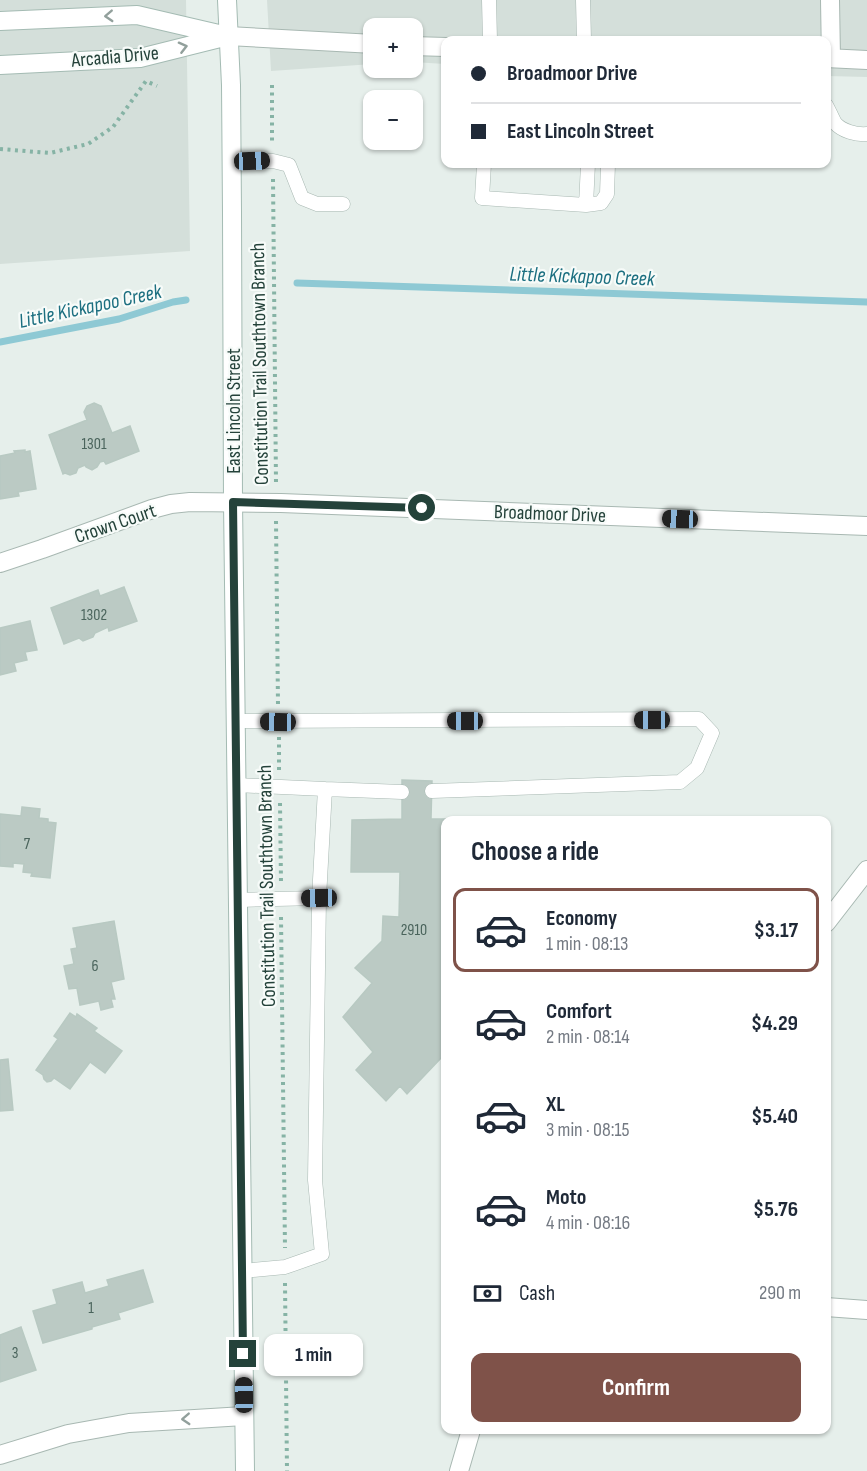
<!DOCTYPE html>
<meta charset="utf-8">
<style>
:root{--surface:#fff;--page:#f2f2f3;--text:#1f2937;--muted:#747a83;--line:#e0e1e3;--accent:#7f5249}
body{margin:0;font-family:"Sofia Sans Condensed",sans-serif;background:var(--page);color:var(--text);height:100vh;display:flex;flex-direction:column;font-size:22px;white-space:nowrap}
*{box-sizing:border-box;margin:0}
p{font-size:20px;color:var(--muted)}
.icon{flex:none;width:33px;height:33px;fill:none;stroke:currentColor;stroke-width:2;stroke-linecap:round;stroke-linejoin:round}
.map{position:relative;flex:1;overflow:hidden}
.drawer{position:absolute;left:441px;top:816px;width:390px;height:618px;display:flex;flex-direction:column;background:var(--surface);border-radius:12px;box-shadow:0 2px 4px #0004}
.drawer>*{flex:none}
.top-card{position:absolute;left:441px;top:36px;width:390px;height:132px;border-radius:12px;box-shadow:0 2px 4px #0004;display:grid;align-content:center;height:132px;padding:0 30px;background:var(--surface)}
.tools{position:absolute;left:363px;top:18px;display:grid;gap:12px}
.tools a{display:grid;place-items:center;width:60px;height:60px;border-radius:12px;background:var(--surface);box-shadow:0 2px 4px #0004;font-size:30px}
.end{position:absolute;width:27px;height:27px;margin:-14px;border:8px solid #24423a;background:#fff;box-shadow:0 0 0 3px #fff}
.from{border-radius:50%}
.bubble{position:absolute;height:42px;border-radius:12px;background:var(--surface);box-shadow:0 2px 4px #0004;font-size:20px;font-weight:700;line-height:42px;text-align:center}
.car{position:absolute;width:18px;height:36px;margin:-18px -9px;border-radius:8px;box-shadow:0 0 4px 2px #0007;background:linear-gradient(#222 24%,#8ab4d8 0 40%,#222 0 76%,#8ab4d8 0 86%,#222 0)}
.top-card b{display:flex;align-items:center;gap:21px;height:57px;font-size:22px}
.top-card b+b{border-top:2px solid var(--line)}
.top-card i{width:15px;height:15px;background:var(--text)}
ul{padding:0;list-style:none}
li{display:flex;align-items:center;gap:18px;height:84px;margin:0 12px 9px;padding:0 18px;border:3px solid transparent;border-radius:12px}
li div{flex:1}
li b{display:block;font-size:22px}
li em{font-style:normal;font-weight:700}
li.current{border-color:var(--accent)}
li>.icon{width:54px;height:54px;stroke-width:1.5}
h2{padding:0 30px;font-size:27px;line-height:72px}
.pay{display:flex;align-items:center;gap:15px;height:66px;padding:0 30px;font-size:22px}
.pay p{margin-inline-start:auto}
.cta{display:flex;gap:12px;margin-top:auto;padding:12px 30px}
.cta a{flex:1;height:69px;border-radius:12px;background:var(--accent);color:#fff;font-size:24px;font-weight:700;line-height:69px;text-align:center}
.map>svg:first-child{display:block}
.built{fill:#d4dfda}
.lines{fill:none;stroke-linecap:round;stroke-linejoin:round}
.stream{stroke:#8ec9d4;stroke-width:7}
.building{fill:#bbcac4;stroke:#b8c9c2;stroke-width:1.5}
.lane-casing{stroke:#a8b8b2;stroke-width:15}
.street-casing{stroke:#a8b8b2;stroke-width:20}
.secondary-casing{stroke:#a4bbb3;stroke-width:20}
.path{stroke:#86b3a5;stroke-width:4;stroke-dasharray:3 4.5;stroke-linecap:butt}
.lane{stroke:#fff;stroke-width:14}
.street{stroke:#fff;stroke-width:18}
.secondary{stroke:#fff;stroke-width:18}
.oneway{stroke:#92a09c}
.route{stroke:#24423a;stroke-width:8}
.labels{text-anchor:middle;stroke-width:4.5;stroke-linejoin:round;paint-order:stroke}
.number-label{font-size:16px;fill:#4a645c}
.street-label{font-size:20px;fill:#24423a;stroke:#f7fbf9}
.water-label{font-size:21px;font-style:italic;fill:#1c6f80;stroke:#f7fbf9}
</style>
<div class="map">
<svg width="867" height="1471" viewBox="0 0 867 1471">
<rect width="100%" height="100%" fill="#e6efeb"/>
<path class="built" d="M0,0H186L190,251L0,264Z
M267,0H867V77L827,76L826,40H446L445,64L413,62L412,28H374L373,64L271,71Z"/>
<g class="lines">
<path class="stream" d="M297,283L867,302
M0,342L119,319L173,302L186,300"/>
</g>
<path class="building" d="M94,403L101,406L112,433L130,426L139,451L106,464L104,461L100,462L97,467L92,470L86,467L85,465L78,468L76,473L70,475L65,473L63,474L49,435L87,420L84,412L87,406Z
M25,450V452L30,451L36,489L18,492L19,496L0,499V456L15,453L14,451Z
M124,587L137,621L109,631L108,627L95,633L93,637L83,641L79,638L64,644L51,608L98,590L100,596Z
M30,621L37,650L25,652L27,660L14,663L16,671L0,675V628Z
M402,780L432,781L431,819H543V820H446V1061L442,1057L407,1094L400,1086L386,1101L356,1070L373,1052L343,1017L372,983L355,968L382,941L383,916L399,917L400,872H351L352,820L402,819Z
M22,807L40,809L39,818L48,819V822L56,823L50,878L31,876L32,873L23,872L24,864L13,863V867L0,866V814L21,816Z
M114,921L124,979L111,982L115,999H111L113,1007L101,1010L99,1001L80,1005L77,988L69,989L64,966L74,964L71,949L77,948L73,928Z
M70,1013L76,1017L77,1014L97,1028L94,1031L122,1051L105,1073L90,1062L70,1089L54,1078L51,1081L47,1082L44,1079L43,1075L36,1070L58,1039L54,1036Z
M8,1059L13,1110L0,1111V1060Z
M143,1270L153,1302L118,1313L120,1319L92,1327V1329L43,1343L33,1311L57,1304L53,1290L82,1282L85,1293L109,1286L107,1280Z
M21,1327L36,1370L0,1382V1335Z"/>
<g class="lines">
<g class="lane-casing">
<path id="lane" d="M489,0L490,40
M583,0L584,40
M826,105C829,110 832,118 835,123C842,131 856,135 867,134
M232,162L273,161L289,165L302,198L317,204H343
M484,164L482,198L586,205L588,164
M586,205L601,203L607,194L608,164
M236,721L699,719L712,733L697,768L680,782L432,791
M236,785L325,789
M238,900L319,898
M242,1271L285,1267L322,1254L315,1180L319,898L325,789L402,792"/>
</g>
<g class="street-casing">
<path id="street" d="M830,0L831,58
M228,36L374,44
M412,46L446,47
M826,58L867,60
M0,563L42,549L152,509L171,504L190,502L281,503L867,526
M826,923L867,870
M826,1307L867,1310
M0,1455L68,1434L129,1423L244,1416
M459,1471L471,1430"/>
</g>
<g class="secondary-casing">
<path id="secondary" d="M227,0L231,85L232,212L233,502L245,1471
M0,21L137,15L223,35
M0,65L140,58L228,36"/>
</g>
<path class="path" d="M272,85V144
M0,149L50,153L88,144L113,127L146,81L157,86
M273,179L276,483
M276,521L278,705
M279,737V771
M280,803L281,882
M281,917L285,1248
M285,1283L287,1471"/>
<use href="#lane" class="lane"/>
<use href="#street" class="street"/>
<use href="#secondary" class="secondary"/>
</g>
<defs><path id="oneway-chevron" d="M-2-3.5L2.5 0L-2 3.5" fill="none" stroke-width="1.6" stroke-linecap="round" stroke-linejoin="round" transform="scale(1.5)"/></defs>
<g class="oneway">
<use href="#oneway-chevron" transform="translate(109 16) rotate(177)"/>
<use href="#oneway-chevron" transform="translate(183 47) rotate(-14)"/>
<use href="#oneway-chevron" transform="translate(186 1419) rotate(177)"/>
</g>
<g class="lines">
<path class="route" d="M243,1354L233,502L422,508"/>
</g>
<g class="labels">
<g class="number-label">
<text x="94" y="449">1301</text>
<text x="94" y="620">1302</text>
<text x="27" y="849">7</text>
<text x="414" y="935">2910</text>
<text x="95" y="971">6</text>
<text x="91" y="1313">1</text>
<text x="15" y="1358">3</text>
</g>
<g class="street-label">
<text transform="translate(115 56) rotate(-5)" y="7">Arcadia Drive</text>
<text transform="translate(259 364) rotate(-91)" y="7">Constitution Trail Southtown Branch</text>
<text transform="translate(233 411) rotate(-90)" y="7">East Lincoln Street</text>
<text transform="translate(550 513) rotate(2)" y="7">Broadmoor Drive</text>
<text transform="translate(115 523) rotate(-19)" y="7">Crown Court</text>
<text transform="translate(266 886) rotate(-91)" y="7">Constitution Trail Southtown Branch</text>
</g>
<g class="water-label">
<text transform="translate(582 276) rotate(2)" y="7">Little Kickapoo Creek</text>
<text transform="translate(90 306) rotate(-12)" y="7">Little Kickapoo Creek</text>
</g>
</g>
</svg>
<div class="tools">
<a>+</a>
<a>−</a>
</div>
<i class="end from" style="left:422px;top:508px"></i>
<i class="end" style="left:243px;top:1354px"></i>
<div class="bubble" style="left:264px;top:1334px;width:99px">1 min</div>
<i class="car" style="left:252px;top:161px;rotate:88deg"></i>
<i class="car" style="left:680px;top:519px;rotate:272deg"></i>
<i class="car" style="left:652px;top:720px;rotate:270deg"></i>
<i class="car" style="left:465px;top:721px;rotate:270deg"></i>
<i class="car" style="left:278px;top:722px;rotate:271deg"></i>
<i class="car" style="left:319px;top:898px;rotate:269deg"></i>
<i class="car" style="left:244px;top:1395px;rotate:359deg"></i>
<div class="top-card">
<b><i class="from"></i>Broadmoor Drive</b>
<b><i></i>East Lincoln Street</b>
</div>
<section class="drawer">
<h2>Choose a ride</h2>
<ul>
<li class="current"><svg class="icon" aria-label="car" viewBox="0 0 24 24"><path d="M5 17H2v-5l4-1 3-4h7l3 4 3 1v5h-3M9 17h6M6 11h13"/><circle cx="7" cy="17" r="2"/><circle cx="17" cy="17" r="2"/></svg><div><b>Economy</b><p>1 min · 08:13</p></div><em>$3.17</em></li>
<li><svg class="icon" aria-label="car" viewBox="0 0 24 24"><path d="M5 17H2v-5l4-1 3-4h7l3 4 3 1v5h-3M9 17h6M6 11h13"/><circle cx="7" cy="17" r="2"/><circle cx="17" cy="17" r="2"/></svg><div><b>Comfort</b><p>2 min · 08:14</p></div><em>$4.29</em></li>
<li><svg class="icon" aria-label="car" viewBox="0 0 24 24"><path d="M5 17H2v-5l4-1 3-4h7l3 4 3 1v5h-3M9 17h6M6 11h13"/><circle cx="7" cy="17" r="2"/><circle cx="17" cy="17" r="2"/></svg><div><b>XL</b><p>3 min · 08:15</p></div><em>$5.40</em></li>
<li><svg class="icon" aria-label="car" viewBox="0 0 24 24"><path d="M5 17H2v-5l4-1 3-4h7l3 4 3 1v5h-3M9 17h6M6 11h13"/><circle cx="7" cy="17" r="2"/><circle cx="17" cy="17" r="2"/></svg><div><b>Moto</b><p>4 min · 08:16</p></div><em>$5.76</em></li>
</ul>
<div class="pay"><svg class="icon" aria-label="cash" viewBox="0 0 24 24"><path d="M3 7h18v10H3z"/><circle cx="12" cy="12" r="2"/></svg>Cash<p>290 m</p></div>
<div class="cta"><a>Confirm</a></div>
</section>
</div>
